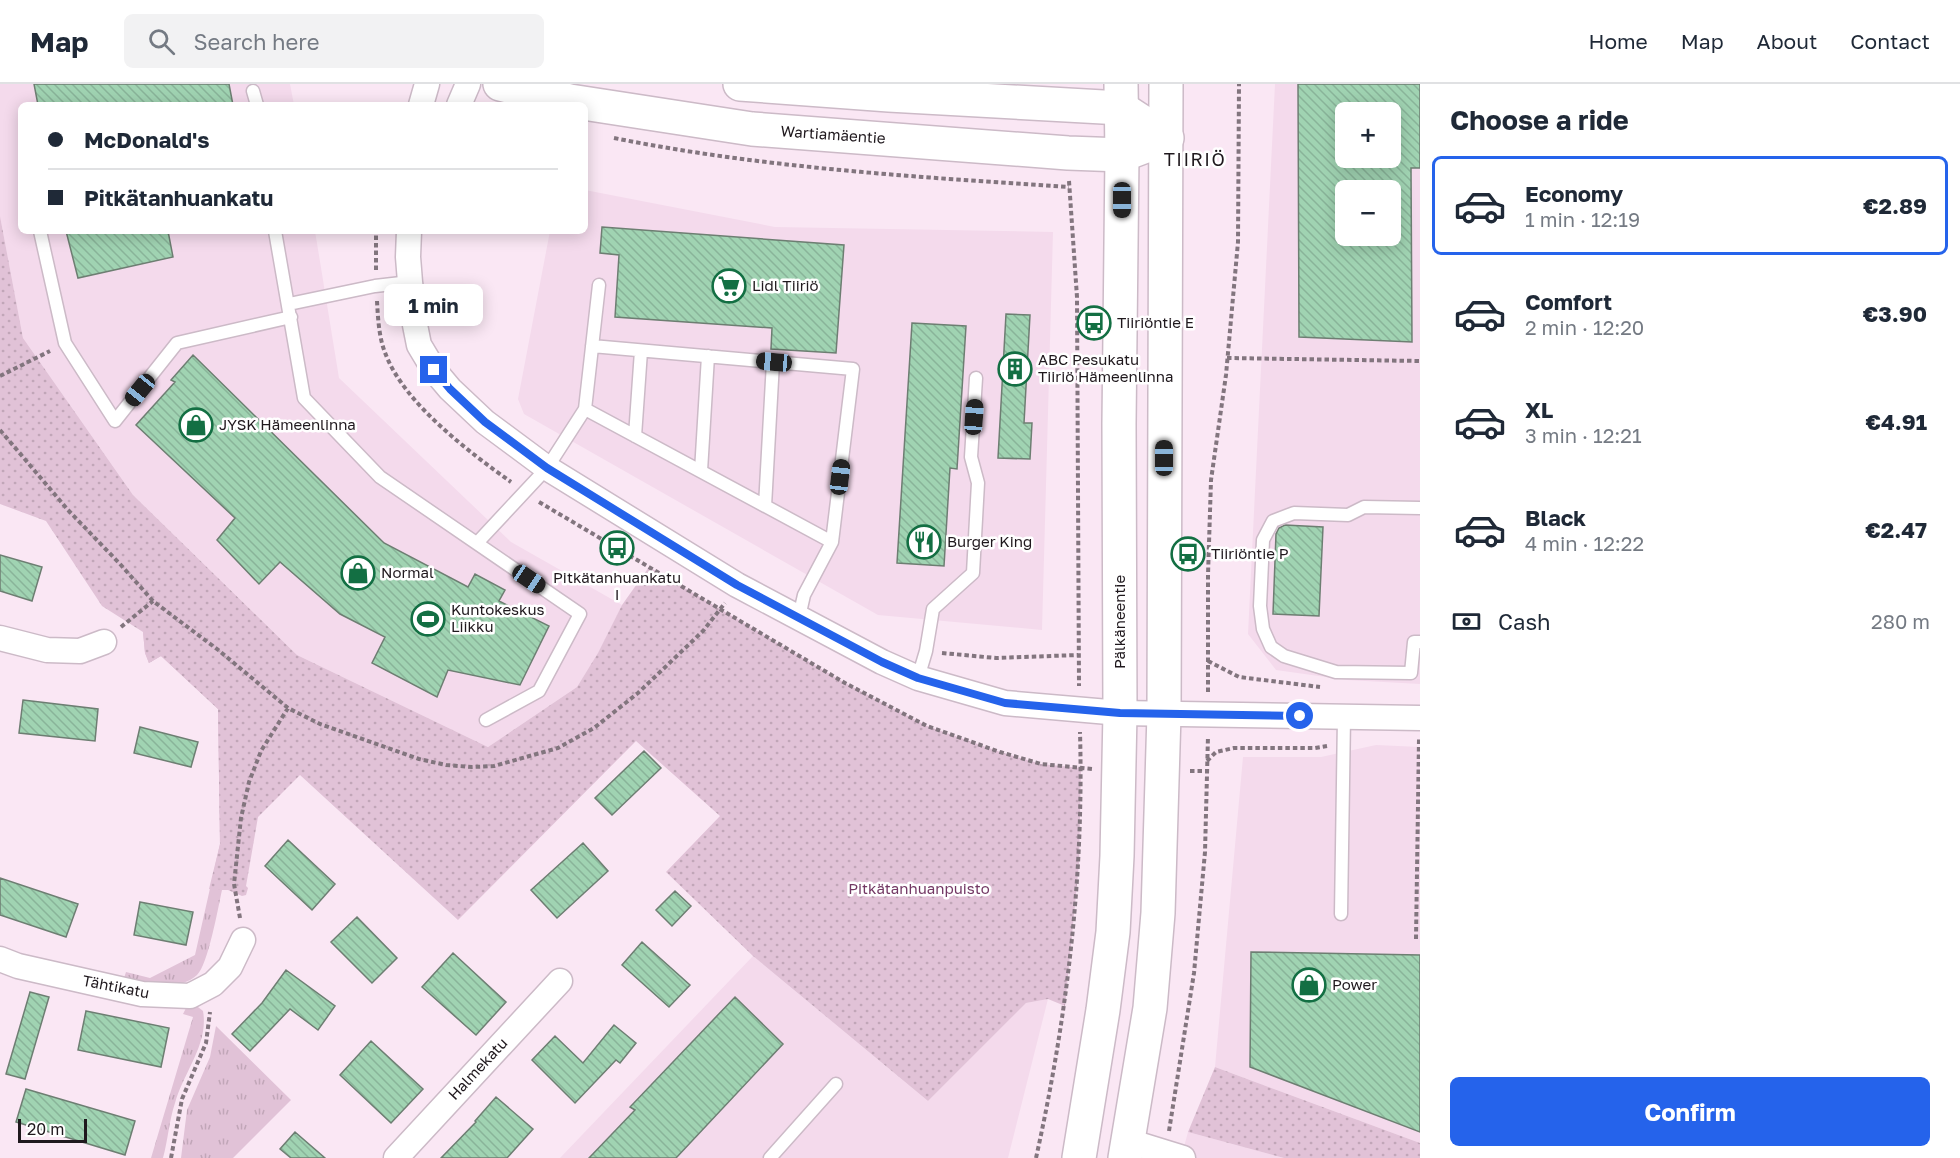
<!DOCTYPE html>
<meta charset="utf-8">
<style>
:root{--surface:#fff;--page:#f2f2f3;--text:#1f2937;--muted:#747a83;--line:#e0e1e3;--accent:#2563eb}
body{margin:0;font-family:"Golos Text",sans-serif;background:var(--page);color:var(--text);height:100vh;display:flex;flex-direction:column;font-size:22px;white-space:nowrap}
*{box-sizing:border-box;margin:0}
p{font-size:20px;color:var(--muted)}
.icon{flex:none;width:33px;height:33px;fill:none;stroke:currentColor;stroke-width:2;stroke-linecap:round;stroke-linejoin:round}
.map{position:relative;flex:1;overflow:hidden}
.panel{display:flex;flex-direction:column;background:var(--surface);width:540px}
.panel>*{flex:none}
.hud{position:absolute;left:18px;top:18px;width:570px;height:132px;border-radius:9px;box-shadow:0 3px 15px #0003;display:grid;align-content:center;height:132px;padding:0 30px;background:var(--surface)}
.tools{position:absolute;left:1335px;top:18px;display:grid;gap:12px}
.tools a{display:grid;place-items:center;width:66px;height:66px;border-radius:9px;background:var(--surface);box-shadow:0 3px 15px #0003;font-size:30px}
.scale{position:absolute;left:18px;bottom:15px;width:69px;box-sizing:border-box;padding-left:6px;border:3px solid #1f181d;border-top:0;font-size:16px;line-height:21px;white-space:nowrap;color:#1f181d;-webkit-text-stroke:4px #fff;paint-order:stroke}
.end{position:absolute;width:27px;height:27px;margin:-14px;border:8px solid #2563eb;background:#fff;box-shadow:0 0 0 3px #fff}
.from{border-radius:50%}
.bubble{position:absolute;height:42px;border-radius:9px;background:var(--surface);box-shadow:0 3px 15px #0003;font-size:20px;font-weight:700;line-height:42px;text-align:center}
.car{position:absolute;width:18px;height:36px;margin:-18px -9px;border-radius:8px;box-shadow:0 0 4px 2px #0007;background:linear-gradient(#222 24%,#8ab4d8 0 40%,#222 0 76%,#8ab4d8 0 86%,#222 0)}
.hud b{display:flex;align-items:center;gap:21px;height:57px;font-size:22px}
.hud b+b{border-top:2px solid var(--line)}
.hud i{width:15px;height:15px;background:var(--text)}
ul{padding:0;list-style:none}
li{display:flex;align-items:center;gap:18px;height:99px;margin:0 12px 9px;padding:0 18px;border:3px solid transparent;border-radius:9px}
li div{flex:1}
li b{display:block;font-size:22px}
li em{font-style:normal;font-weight:700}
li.active{border-color:var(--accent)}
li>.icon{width:54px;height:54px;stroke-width:1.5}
h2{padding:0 30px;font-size:27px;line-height:72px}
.pay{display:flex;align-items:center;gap:15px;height:66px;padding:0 30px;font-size:22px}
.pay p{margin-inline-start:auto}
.button{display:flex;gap:12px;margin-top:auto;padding:12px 30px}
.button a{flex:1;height:69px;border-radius:9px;background:var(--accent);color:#fff;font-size:24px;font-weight:700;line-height:69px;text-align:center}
header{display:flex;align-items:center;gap:36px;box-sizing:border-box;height:84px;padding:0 30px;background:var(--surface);border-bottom:2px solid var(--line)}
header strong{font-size:28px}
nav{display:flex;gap:33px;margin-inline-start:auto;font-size:21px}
.search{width:420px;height:54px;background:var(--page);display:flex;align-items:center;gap:15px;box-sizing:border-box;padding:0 21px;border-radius:9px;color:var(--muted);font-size:22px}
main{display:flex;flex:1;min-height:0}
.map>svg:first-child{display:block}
.built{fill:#f4daec;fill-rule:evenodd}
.grass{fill:url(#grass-tufts)}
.park{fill:url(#park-dots)}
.building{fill:url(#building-back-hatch);stroke:#6d7e72;stroke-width:1.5;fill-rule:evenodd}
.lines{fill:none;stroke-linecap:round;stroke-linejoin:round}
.service-casing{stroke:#ccbac7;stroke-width:15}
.minor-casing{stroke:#ccbac7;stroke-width:27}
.secondary-casing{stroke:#ccbac7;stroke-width:36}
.primary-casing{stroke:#ccbac7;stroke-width:36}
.path{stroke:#82757e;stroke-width:4;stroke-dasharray:4.5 3;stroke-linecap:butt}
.service{stroke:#fff;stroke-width:12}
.minor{stroke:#fff;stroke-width:24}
.secondary{stroke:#fff;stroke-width:33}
.primary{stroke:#fff;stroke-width:33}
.route{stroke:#2563eb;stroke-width:8}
.labels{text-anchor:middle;stroke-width:5;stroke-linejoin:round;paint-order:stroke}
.street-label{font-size:15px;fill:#1f181d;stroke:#fff}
.poi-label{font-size:15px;fill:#1f181d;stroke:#fff;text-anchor:start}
.park-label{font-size:15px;fill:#733864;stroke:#fff}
.quarter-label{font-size:18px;letter-spacing:1.5px;fill:#1f181d;stroke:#fff}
</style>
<header>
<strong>Map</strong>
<div class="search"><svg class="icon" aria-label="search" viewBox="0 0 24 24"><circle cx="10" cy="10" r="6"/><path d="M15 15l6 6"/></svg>Search here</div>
<nav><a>Home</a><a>Map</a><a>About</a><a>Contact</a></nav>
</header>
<main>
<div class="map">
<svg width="1420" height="1074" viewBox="0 0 1420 1074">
<defs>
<pattern id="grass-tufts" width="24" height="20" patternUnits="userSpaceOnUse" patternTransform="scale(1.5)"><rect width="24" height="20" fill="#e1c2d7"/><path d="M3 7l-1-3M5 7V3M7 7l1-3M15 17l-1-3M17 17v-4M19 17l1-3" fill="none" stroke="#c1a6b8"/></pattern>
<pattern id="park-dots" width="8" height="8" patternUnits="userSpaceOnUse" patternTransform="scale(1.5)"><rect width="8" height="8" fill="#e1c2d7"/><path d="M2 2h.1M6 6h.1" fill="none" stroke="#c1a6b8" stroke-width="1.8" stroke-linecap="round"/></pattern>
<pattern id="building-back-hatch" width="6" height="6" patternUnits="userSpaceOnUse" patternTransform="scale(1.5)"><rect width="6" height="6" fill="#a0d3b2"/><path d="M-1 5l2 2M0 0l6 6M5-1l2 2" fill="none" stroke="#89b499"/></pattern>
</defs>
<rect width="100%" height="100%" fill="#fae7f4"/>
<path class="built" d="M0,0H290L294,21H21V147H315L339,294L511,458L622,521L598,570L577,603L488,663L297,571L133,411L23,254L0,132Z
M1275,0H1420V600L1347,596L1276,586L1248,550ZM1346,28H1390V74H1346ZM1346,106H1390V152H1346Z
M585,106L775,143L1053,148L1042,546L878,531L524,330L518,315L550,147H585Z
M1376,661L1420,663V1059L1215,983L1243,673H1321Z
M753,872L928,1017L1026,919L1048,915L1008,1074H560Z
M1188,1048L1284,1074H1181Z"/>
<path class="grass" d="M143,548L267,615L228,806H222C218,824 208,881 197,891C179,908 144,899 124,894L126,888L150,894L195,871L220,760L218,625L161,572L149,579L145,569Z
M198,923L203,927C209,960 183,989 175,1019C169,1037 168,1056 163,1074H151L193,933L183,930L186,924Z
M216,942L291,1016L233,1074H181L187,1026L210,973Z"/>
<path class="park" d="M0,132L23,254L133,411L297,571L488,663L577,603L598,569L622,521L649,483L845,599L927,642L1000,668L1041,680L1081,684L1079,780L1065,922L1048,915L1026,919L928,1017L753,872L666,788L720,732L636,657L458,836L300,691L258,733L246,802L248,804L246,811L242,812L228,806L209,805L220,760L218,625L161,572L149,579L145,569L143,548L102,522L46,437L0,420Z
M1215,983L1420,1059V1074H1284L1188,1048Z"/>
<path class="building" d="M34,0H229L233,21H38Z
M1298,0H1420V84H1411L1412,258L1299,253ZM1346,28H1390V74H1346ZM1346,106H1390V152H1346Z
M602,143L844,161L836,269L771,265L772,244L615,233L619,171L600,169Z
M66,147H168L173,173L78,194Z
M1006,230L1030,231L1024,339H1032L1030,375L998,374Z
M912,239L966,242L957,385L950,384L944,482L897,479Z
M193,271L384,459L468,503L475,490L505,506L499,517L549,542L520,601L448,586L437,613L372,579L385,553L340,530L280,478L259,500L217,456L235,434L136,341L175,298L171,296Z
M1285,441L1323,443L1319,532L1273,530L1276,450L1279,444Z
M0,471L42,483L32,517L0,507Z
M23,616L98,625L95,657L19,649Z
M140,643L198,658L191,683L134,669Z
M644,667L661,684L612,731L595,714Z
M288,756L335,800L312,826L265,782Z
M583,759L608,787L557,834L531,806Z
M0,794L78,820L66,853L0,831Z
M675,807L691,822L672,842L656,826Z
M140,818L193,828L186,861L134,851Z
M357,833L397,874L372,899L331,858Z
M642,858L690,901L669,923L622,881Z
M1251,868L1420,871V1048L1250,983Z
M453,869L506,918L476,951L422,903Z
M286,886L335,922L318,946L290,925L250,967L232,950L262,919Z
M30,908L49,913L25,995L6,990Z
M735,913L783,960L676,1074H589L635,1026L630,1023Z
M86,927L169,944L161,983L78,966Z
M614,941L636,959L620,979L616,976L575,1019L532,976L555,952L583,979Z
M371,957L423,1005L391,1039L340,991Z
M26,1005L135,1037L125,1071L16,1038Z
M496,1013L533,1045L507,1074H441L476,1038L475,1037Z
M295,1048L325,1074H291L280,1065Z"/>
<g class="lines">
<g class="service-casing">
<path id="service" d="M253,7L257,21
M40,147L65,259L115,337L177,259L291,233
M275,147L304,314L380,393L580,530L539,607L486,636
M599,201L585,325L832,458
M289,220L375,202L410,198
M592,262L853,285L832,458L804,511L799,533
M635,352L641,267
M701,387L708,272
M765,422L773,278
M1420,424L1364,423L1348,431L1294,429L1273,437L1263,456L1260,522L1263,545L1271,563L1284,572L1336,588L1411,589L1414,558H1420
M477,459L547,384L585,325
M918,594L926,567L933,525L973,489L978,399L971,373L976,294
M1341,830L1344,633
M770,1074L836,1000"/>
</g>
<g class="minor-casing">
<path id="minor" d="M421,21L427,0
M459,21L468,0
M409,147L408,173L410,198L415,241L419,261L434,286L450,305L485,338L547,384L737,501L882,578L918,594L1005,619L1120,629L1420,634
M0,554L47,566L80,567L104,558
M0,875L18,882L142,910L190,912L213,900L230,883L243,856
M1128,1057L1183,1074
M396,1074L560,897"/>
</g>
<g class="secondary-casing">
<path id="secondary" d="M500,0L570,17L752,45L1068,69L1122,71L1167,54
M740,0L889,11L1121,24L1167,54"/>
</g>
<g class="primary-casing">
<path id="primary" d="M1079,1074L1103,926L1113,848L1117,772L1120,629L1119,340L1122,71L1121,0
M1125,1074L1150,924L1158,829L1164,630L1166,0"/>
</g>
<path class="path" d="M614,54C763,84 917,93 1069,103
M1069,97L1077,213L1079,602
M376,186V147
M377,217C378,235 379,255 386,271C405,320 469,368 511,398
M1077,239H1094
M1227,274L1420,277
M0,292L50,267
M0,346L68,426L120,480L153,517L217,565L288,624L320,640L419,675L446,681L472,683L494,682L558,664L594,644L638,609L703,547L725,519
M539,418L845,599L927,642L1000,668L1041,680L1092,685
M1192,470H1208
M121,543L153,517
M942,569L996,574L1078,571
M1208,577L1239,593L1320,603
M1208,608V491L1211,396L1226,291L1238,158L1239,0
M1207,677L1216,668L1234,664H1315L1327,662
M1190,687H1207
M240,834L234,800L241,734L249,698L261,667L288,624
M1416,855L1419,655
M1169,1047L1194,889L1205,768L1208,652
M171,1074L182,1015L206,959L210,928
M1036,1074C1067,934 1084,792 1080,648"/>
<use href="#service" class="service"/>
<use href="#minor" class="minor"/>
<use href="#secondary" class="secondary"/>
<use href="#primary" class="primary"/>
</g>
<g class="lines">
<path class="route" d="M434,286L450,305L485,338L547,384L737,501L882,578L918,594L1005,619L1120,629L1300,632"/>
</g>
<defs>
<g id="supermarket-ring" transform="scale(1.725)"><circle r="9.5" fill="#fff" stroke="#136f43" stroke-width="1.5"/><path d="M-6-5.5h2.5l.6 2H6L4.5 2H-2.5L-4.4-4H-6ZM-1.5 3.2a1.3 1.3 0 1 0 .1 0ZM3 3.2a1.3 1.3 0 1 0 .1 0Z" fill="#136f43"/></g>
<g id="bus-ring" transform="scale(1.725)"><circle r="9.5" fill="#fff" stroke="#136f43" stroke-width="1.5"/><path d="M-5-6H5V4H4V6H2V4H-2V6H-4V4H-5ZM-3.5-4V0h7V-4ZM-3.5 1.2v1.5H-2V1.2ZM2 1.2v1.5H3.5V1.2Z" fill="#136f43"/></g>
<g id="building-ring" transform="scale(1.725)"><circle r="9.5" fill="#fff" stroke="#136f43" stroke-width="1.5"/><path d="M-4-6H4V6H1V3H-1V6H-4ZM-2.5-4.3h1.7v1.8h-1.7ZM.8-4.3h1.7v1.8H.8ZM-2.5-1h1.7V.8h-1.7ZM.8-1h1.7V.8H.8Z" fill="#136f43"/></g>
<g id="shop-ring" transform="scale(1.725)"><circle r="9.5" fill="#fff" stroke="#136f43" stroke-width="1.5"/><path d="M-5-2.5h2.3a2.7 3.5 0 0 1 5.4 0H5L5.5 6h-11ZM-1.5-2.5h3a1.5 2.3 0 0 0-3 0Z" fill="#136f43"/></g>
<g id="restaurant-ring" transform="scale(1.725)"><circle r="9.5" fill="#fff" stroke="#136f43" stroke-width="1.5"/><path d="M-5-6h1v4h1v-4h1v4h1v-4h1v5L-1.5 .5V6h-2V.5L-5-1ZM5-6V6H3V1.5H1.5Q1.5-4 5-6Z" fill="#136f43"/></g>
<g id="stadium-ring" transform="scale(1.725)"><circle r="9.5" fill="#fff" stroke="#136f43" stroke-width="1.5"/><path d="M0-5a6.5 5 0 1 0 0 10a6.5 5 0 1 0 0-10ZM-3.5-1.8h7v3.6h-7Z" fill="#136f43"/></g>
</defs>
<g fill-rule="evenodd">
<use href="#supermarket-ring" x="729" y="202"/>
<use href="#bus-ring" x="1094" y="239"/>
<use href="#building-ring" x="1015" y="285"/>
<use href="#shop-ring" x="196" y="341"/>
<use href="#restaurant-ring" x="924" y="458"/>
<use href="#bus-ring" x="617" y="464"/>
<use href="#bus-ring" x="1188" y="470"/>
<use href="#shop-ring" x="358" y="489"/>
<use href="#stadium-ring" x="428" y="535"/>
<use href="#shop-ring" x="1309" y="901"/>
</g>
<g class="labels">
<g class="street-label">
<text transform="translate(833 51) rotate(4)" y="5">Wartiamäentie</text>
<text transform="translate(1120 538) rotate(-90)" y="5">Pälkäneentie</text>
<text transform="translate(116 903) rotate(11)" y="5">Tähtikatu</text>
<text transform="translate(478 985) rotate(-47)" y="5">Halmekatu</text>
</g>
<g class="poi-label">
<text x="752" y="207">Lidl Tiiriö</text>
<text x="1117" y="244">Tiiriöntie E</text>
<text x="1038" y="281">ABC Pesukatu<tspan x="1038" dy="17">Tiiriö Hämeenlinna</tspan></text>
<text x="219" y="346">JYSK Hämeenlinna</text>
<text x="947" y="463">Burger King</text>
<text x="1211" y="475">Tiiriöntie P</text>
<text x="381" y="494">Normal</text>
<text x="617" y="499" text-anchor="middle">Pitkätanhuankatu<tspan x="617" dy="17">I</tspan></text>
<text x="451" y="531">Kuntokeskus<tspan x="451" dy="17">Liikku</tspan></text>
<text x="1332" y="906">Power</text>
</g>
<g class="park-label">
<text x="919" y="810">Pitkätanhuanpuisto</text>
</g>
<g class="quarter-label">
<text x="1195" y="82">TIIRIÖ</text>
</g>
</g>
</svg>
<div class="tools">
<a>+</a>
<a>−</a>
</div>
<div class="scale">20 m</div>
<i class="end from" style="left:1300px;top:632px"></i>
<i class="end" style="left:434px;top:286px"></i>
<div class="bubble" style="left:384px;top:200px;width:99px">1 min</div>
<i class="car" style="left:1122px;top:116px;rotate:180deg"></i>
<i class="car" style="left:774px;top:278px;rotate:275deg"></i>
<i class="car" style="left:140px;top:306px;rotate:219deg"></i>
<i class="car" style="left:974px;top:333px;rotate:4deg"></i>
<i class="car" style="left:1164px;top:374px;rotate:0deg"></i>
<i class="car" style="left:840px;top:393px;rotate:7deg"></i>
<i class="car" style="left:529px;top:495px;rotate:124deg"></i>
<div class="hud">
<b><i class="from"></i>McDonald's</b>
<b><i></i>Pitkätanhuankatu</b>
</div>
</div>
<section class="panel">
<h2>Choose a ride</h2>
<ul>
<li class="active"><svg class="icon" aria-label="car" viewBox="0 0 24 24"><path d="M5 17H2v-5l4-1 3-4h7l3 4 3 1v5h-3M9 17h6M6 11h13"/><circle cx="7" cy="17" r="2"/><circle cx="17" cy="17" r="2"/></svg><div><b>Economy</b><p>1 min · 12:19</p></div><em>€2.89</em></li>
<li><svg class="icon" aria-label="car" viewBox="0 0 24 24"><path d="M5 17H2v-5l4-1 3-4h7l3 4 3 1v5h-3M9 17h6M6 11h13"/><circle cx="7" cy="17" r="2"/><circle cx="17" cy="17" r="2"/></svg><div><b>Comfort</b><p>2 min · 12:20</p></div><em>€3.90</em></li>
<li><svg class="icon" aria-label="car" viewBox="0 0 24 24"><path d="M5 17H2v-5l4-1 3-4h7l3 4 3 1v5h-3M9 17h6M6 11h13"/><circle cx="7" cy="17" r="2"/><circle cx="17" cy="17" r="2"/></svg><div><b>XL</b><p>3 min · 12:21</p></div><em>€4.91</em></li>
<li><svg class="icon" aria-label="car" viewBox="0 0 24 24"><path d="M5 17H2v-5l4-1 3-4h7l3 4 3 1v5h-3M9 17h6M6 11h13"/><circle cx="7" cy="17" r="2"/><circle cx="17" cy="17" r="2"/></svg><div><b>Black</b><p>4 min · 12:22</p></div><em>€2.47</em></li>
</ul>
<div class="pay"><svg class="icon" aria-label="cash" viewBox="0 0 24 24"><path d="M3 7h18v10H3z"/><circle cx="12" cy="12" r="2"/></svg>Cash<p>280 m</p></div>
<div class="button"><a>Confirm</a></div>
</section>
</main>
